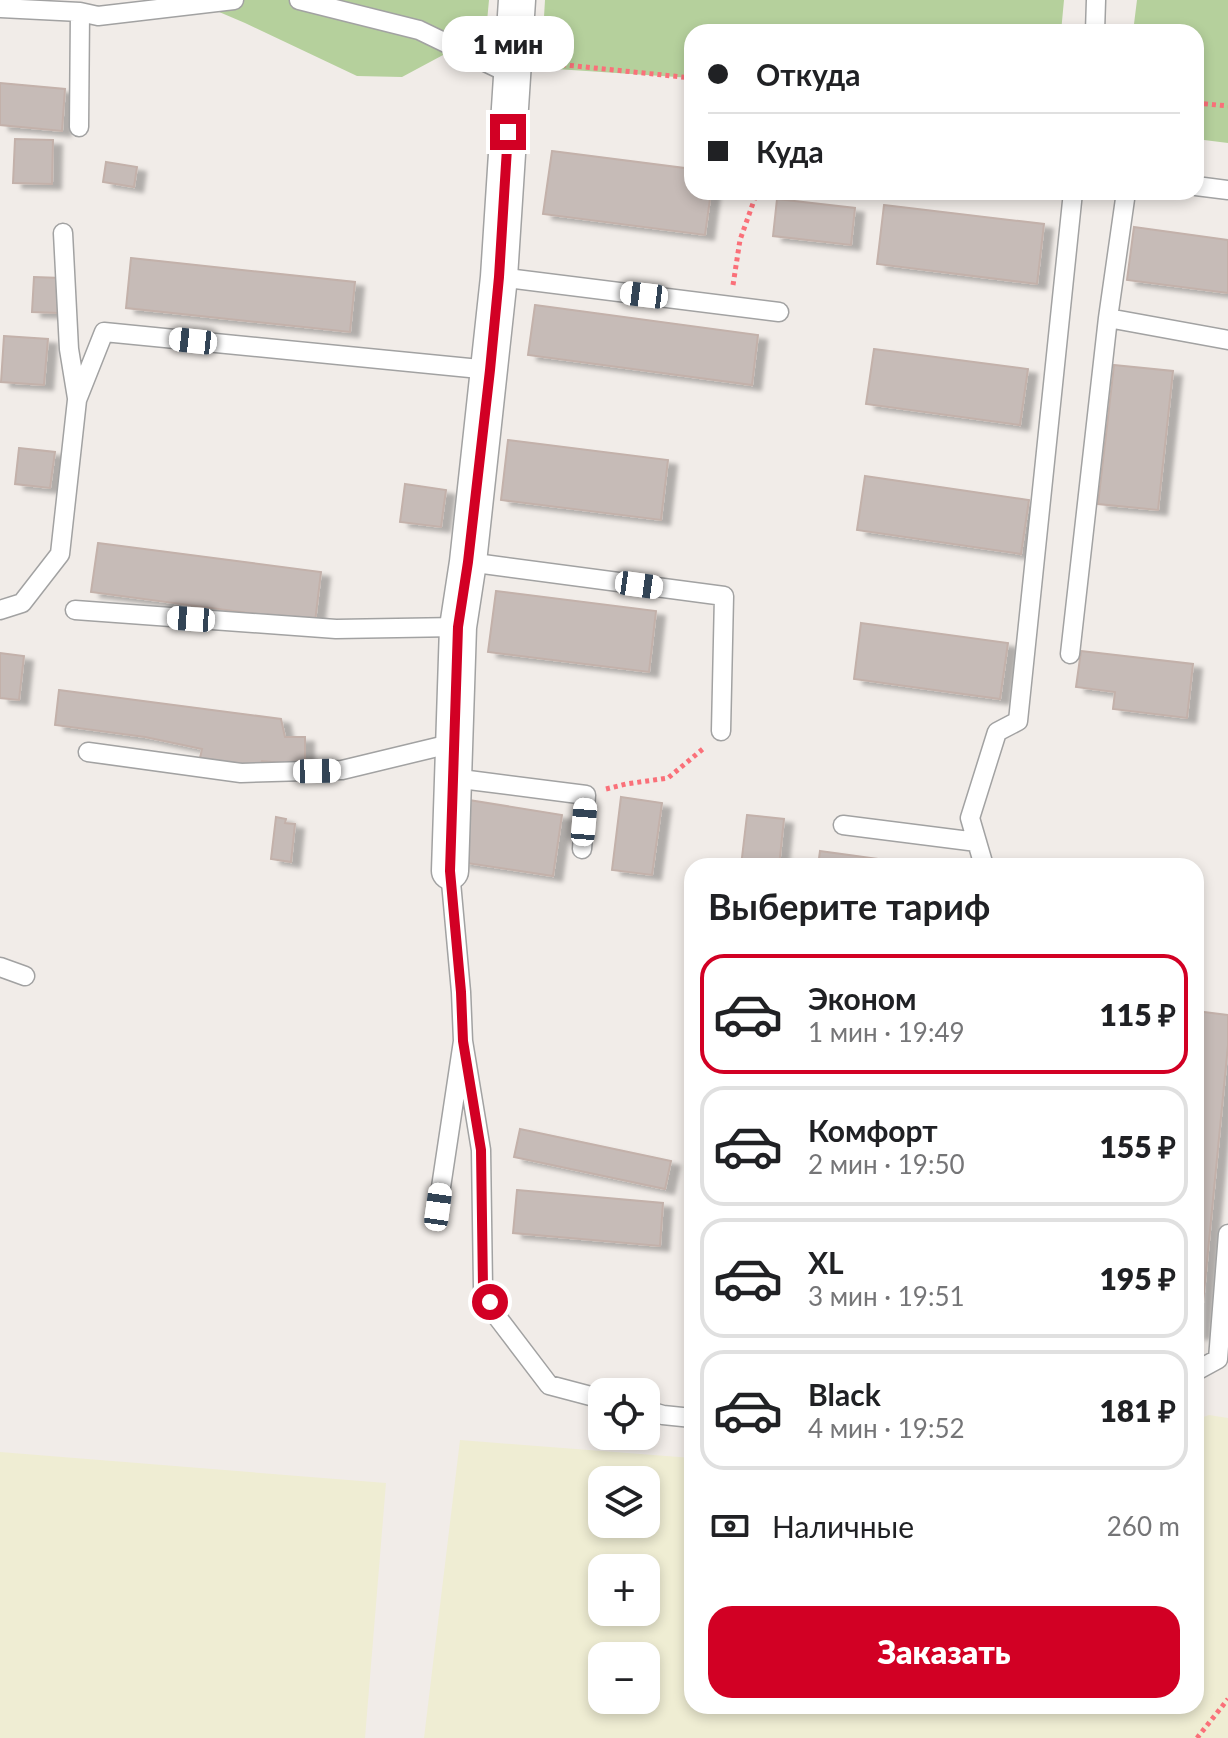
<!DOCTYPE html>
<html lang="ru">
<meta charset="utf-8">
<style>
:root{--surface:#fff;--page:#f6f6f6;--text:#202124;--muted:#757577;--line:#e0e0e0;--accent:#d20024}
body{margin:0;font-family:Lato,sans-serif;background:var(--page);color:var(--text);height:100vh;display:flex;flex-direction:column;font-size:30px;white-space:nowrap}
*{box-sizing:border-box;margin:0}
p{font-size:26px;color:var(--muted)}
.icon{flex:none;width:44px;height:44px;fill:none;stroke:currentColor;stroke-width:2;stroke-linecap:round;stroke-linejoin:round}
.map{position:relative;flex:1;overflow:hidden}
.details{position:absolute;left:684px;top:858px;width:520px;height:856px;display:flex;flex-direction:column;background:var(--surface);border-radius:24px;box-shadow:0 4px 12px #0003}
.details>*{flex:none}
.guide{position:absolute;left:684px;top:24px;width:520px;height:176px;border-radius:24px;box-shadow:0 4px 12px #0003;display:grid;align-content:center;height:176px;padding:0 24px;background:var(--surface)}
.buttons{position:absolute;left:588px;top:1378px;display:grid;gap:16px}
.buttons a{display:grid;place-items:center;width:72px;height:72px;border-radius:16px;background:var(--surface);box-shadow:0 4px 12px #0003;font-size:40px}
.end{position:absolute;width:36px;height:36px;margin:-18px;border:10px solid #d20024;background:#fff;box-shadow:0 0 0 4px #fff}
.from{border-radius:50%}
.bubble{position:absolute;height:56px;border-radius:24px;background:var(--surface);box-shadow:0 4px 12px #0003;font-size:26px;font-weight:800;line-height:56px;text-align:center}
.car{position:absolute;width:24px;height:48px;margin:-24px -12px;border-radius:10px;box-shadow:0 0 6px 2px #0007;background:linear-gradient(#fff 24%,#345 0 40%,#fff 0 76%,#345 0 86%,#fff 0)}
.guide b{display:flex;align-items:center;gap:28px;height:76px;font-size:30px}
.guide b+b{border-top:2px solid var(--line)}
.guide i{width:20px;height:20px;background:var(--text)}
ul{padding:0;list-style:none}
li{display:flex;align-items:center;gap:24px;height:120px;margin:0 16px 12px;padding:0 8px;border:4px solid var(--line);border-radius:24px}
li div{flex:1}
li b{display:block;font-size:30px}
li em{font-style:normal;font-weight:800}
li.on{border-color:var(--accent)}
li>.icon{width:72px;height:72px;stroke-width:1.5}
h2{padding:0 24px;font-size:36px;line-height:96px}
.pay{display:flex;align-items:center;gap:20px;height:88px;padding:0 24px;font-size:30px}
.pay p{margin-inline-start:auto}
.cta{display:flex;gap:16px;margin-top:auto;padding:16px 24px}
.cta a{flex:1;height:92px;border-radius:24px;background:var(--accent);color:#fff;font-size:32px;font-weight:800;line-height:92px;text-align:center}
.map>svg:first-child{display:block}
.farmland{fill:#efedd3;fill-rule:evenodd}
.forest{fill:#b5d09c}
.building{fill:#c6bbb7;stroke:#c3b1aa;stroke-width:2;filter:url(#shadow)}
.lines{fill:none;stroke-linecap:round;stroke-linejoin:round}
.service-casing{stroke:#a2a2a2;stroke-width:21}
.minor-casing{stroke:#a2a2a2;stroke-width:39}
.path{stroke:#fa7079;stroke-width:5;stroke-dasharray:4 4;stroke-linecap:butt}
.service{stroke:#fff;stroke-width:18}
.minor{stroke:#fff;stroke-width:36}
.route{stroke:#d20024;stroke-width:10}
</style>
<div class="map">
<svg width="1228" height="1738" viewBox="0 0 1228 1738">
<defs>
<filter id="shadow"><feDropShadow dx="9" dy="5" stdDeviation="2" flood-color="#0004"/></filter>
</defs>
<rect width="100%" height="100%" fill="#f1ece8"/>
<path class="farmland" d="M1209,1415L1228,1418V1738H424L460,1440L692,1458V1706H1196V1420ZM602,1480H646V1524H602ZM602,1568H646V1612H602ZM602,1656H646V1700H602Z
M0,1452L386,1483L365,1738H0Z"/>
<path class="forest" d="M191,0H489L486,32L402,77L357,76L245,23Z
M545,0H1064L1061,32H692V78L541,68Z
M1137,0H1228V143L1196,139V32H1133Z"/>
<path class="building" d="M0,83L65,89L62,131L0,125Z
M15,139L53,140L52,184L13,183Z
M552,151L692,169V192H711L705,235L543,214Z
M106,162L137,167L134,187L103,182Z
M777,199L855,208L851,245L773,236Z
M884,205L1044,224L1037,284L877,264Z
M1134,227L1228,240V293L1127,280Z
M131,258L355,282L350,332L126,308Z
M34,277L61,278L59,313L32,312Z
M535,305L758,335L752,385L528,355Z
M4,336L48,339L44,385L1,382Z
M874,349L1028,369L1020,425L866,404Z
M1114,365L1173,371L1158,510L1098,504Z
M508,440L668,460L661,520L501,500Z
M19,448L55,452L50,488L15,484Z
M865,476L1029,500L1021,554L857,530Z
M405,484L446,490L441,527L400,522Z
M98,543L321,572L315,622L91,592Z
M496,591L656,611L649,672L488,652Z
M861,623L1008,643L1000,699L854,679Z
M1081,651L1193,664L1187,718L1113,709L1115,692L1076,687Z
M0,653L24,656L19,700L0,698Z
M59,690L281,719L285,737H305V765L262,761L260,770L200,758L202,749L145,737L55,725Z
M621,797L662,803L652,875L612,870Z
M469,800L562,815L553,876L460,862Z
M747,815L784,819L779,866H741Z
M276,817L286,819L285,823L295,824L291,862L271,859Z
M820,851L929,866H818Z
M1196,1011L1228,1015V1045L1200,1334H1196Z
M520,1129L671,1161L665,1189L514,1157Z
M517,1190L663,1203L660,1246L513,1233Z"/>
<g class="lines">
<g class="service-casing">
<path id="service" d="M299,0L419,30L512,75
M0,8L80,12L98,16L234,0
M1095,32L1096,0
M79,127L80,12
M1196,186L1228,190
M63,233L69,349L77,398
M499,277L779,312
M1108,318L1228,340
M468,562L724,596L721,731
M0,610L22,603L60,554L77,400L104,332L490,370
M75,610L336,629L458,627
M1070,654L1108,318L1126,192
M88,752L241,773L342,770L454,743
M453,778L586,795L582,849
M843,825L977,842
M984,866L970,818L997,732L1018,721L1073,192
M0,967L25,976
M463,1041L481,1150L483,1287L498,1318L549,1385L602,1399
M438,1207L463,1041L461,992L450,871
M1196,1371L1218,1359L1228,1234
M646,1410L663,1415L692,1418"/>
</g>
<g class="minor-casing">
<path id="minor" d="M450,871L458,627L468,562L499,277L517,0"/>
</g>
<path class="path" d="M546,63L692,78
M1196,103L1228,106
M733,285L740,240L757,192
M606,789L626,784L668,778L704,748
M1197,1738L1228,1699"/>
<use href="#service" class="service"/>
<use href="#minor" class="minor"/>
</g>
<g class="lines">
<path class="route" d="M490,1302L483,1287L481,1150L463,1041L461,992L450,871L458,627L468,562L490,370L499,277L508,132"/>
</g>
</svg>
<div class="buttons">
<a><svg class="icon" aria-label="locate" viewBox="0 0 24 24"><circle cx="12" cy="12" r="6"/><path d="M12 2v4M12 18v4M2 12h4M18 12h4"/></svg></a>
<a><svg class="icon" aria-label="layers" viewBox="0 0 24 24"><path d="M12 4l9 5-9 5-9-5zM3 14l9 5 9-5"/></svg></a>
<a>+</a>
<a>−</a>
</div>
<i class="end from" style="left:490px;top:1302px"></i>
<i class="end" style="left:508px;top:132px"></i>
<div class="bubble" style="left:442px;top:16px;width:132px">1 мин</div>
<i class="car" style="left:644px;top:295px;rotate:277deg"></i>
<i class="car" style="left:193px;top:341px;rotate:276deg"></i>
<i class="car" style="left:639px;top:585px;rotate:98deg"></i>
<i class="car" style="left:191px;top:619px;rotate:274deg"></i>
<i class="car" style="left:317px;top:771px;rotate:89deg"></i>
<i class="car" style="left:584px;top:822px;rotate:5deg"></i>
<i class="car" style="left:438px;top:1207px;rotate:8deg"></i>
<div class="guide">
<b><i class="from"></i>Откуда</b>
<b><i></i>Куда</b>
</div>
<section class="details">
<h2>Выберите тариф</h2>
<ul>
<li class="on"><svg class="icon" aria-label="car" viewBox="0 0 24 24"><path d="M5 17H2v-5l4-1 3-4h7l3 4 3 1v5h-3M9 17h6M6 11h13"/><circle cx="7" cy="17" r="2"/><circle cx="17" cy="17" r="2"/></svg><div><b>Эконом</b><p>1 мин · 19:49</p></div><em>115 ₽</em></li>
<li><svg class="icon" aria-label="car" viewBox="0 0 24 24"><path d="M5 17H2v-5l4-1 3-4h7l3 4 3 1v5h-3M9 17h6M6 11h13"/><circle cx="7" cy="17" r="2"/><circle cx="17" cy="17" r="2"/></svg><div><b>Комфорт</b><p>2 мин · 19:50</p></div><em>155 ₽</em></li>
<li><svg class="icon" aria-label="car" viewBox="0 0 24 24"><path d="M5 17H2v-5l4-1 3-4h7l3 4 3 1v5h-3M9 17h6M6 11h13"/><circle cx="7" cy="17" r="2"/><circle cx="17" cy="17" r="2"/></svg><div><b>XL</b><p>3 мин · 19:51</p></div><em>195 ₽</em></li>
<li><svg class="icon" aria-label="car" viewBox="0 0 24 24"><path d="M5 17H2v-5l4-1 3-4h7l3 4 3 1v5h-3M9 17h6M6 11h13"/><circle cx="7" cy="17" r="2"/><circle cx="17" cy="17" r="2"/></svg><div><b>Black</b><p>4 мин · 19:52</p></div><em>181 ₽</em></li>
</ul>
<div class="pay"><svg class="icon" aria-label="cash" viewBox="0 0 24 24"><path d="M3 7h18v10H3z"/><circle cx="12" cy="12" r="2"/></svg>Наличные<p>260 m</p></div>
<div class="cta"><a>Заказать</a></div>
</section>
</div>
